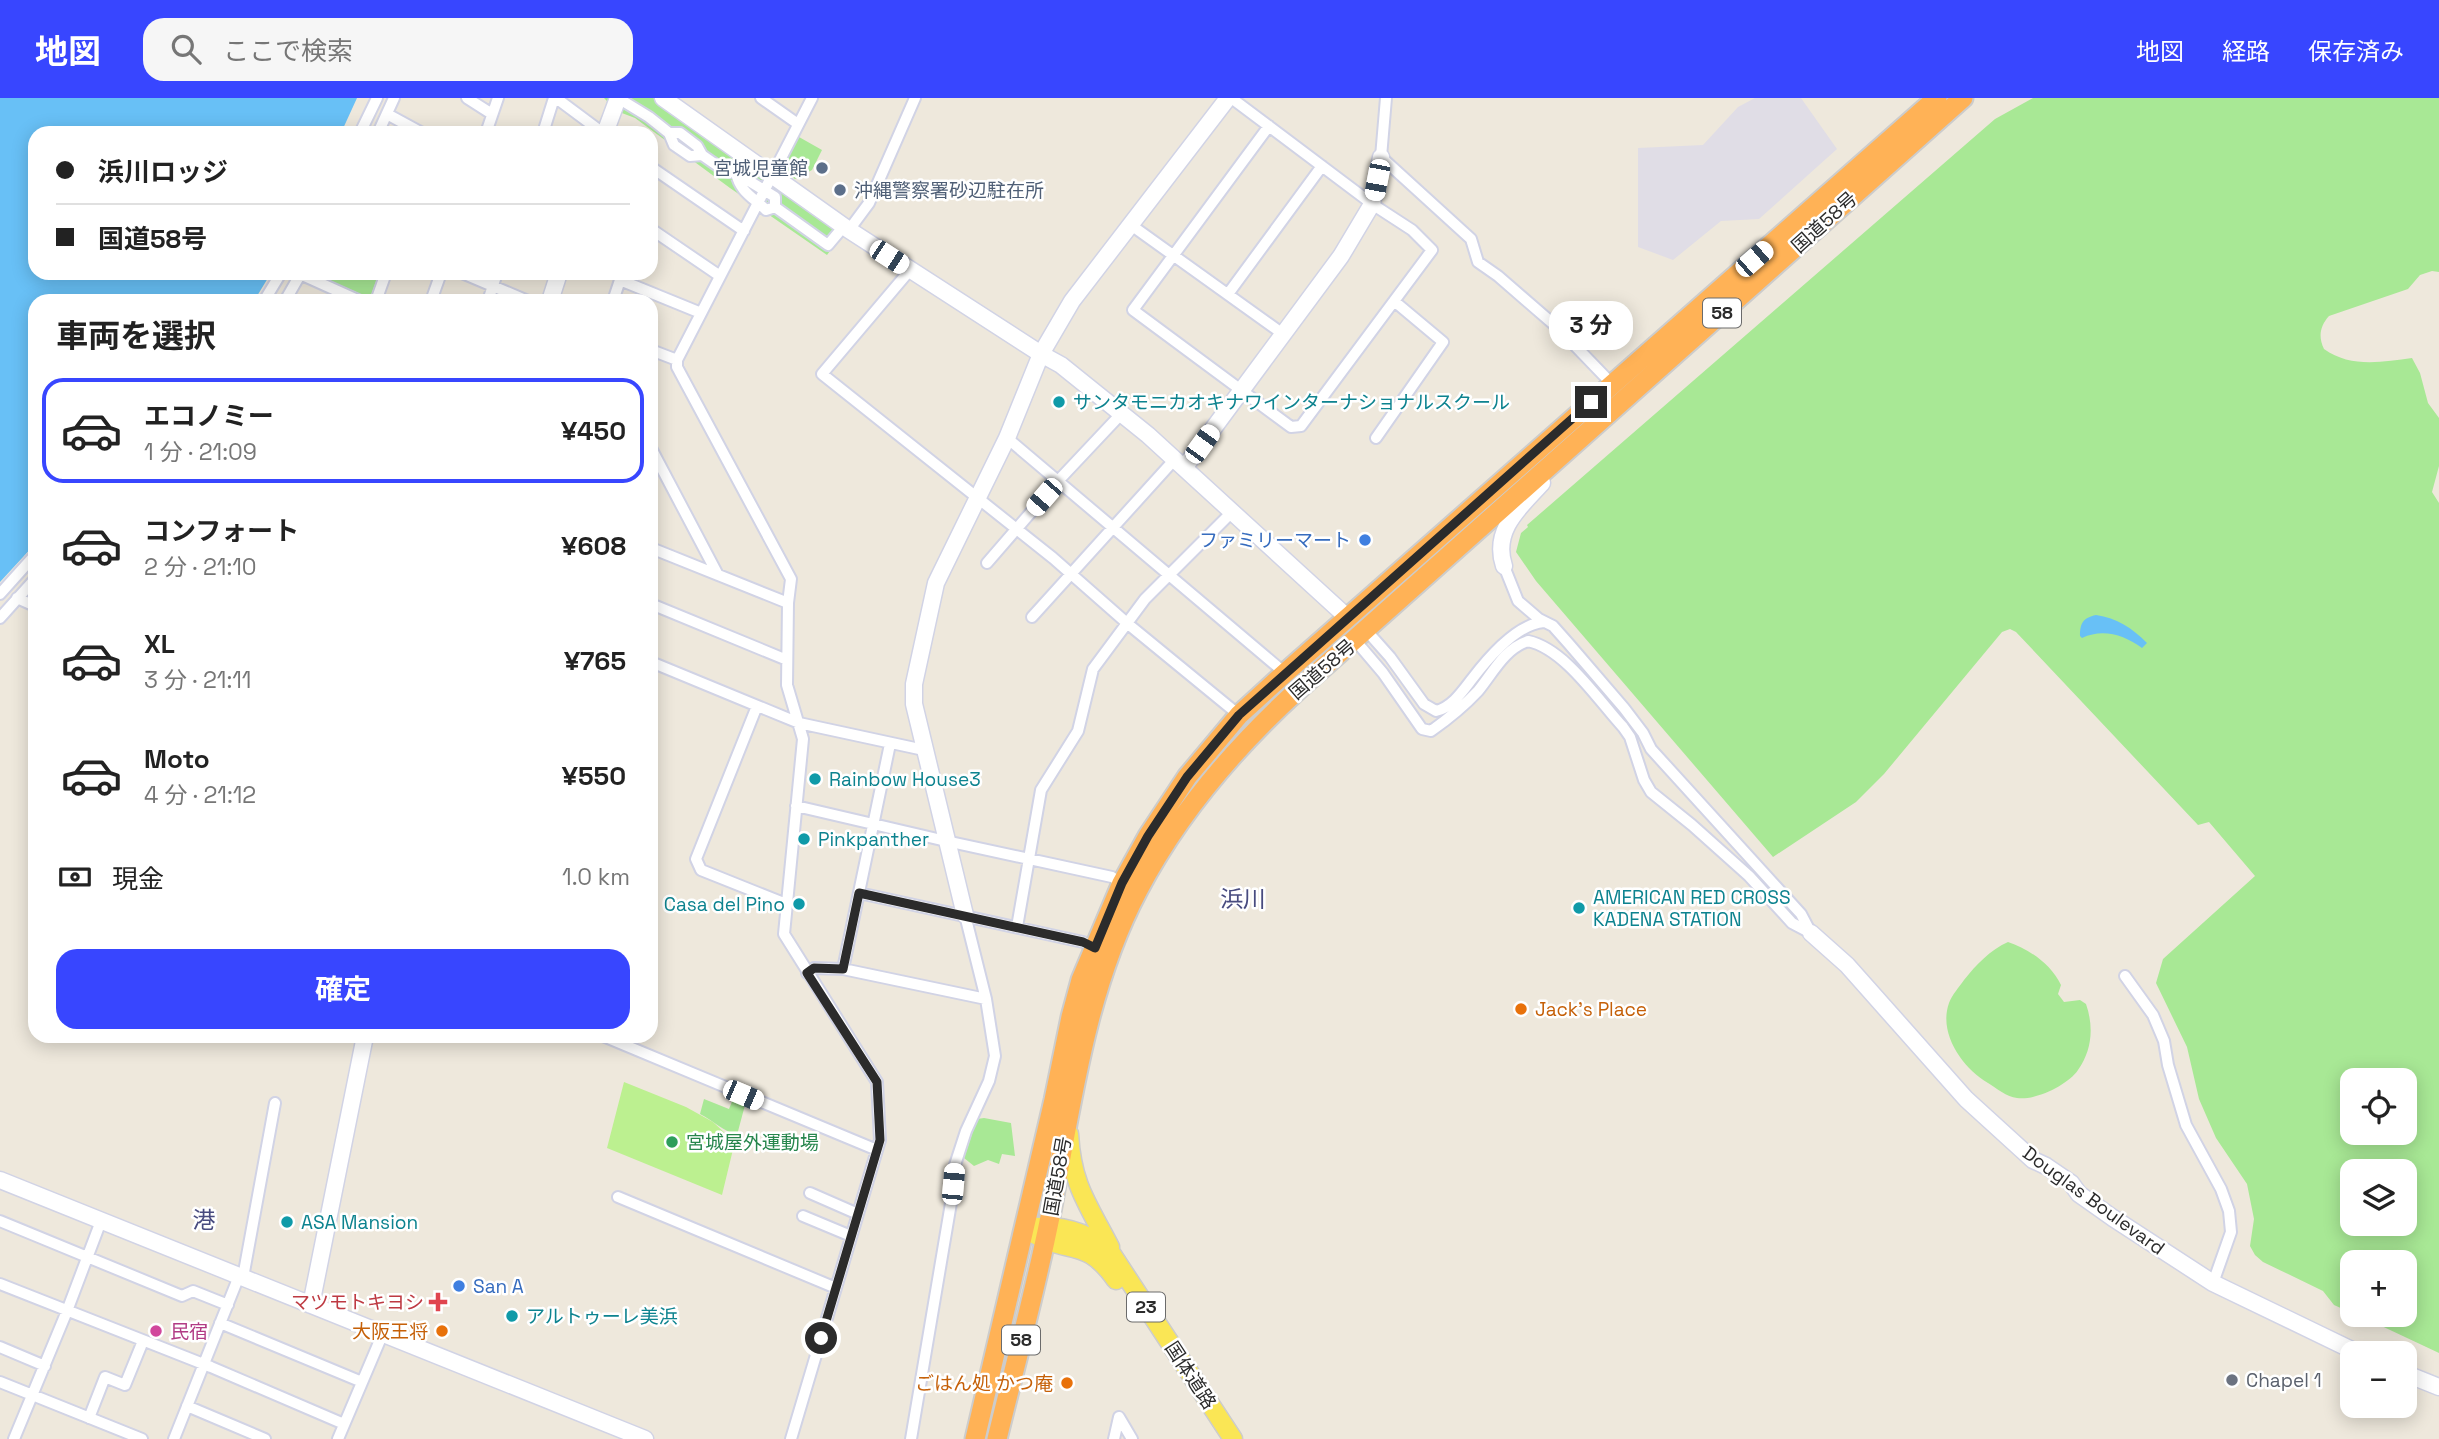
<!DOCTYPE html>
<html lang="ja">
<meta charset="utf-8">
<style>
:root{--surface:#fff;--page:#f6f6f6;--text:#222;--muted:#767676;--line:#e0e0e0;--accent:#3846ff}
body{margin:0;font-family:"Space Grotesk","Noto Sans JP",sans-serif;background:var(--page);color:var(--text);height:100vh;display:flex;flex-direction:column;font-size:26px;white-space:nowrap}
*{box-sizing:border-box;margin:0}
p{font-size:23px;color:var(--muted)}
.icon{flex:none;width:38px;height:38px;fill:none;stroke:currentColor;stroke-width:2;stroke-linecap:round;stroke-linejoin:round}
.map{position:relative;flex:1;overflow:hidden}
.sheet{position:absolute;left:28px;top:196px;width:630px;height:749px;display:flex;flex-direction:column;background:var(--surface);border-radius:21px;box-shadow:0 4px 18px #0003}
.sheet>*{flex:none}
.guide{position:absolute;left:28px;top:28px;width:630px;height:154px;border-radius:21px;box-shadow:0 4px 18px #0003;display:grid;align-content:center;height:154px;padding:0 28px;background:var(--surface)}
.tools{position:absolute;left:2340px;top:970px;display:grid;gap:14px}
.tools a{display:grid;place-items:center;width:77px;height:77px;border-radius:14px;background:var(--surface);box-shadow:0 4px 18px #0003;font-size:35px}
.end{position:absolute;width:32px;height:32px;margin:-16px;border:9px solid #2b2b2b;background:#fff;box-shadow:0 0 0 4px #fff}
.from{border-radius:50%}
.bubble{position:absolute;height:49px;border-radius:21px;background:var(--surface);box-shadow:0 4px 18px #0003;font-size:23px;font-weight:700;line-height:49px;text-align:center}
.car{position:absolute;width:21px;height:42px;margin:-21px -10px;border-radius:9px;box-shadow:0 0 5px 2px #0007;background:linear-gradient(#fff 24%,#345 0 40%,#fff 0 76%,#345 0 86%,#fff 0)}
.guide b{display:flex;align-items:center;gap:24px;height:66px;font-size:26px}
.guide b+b{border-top:2px solid var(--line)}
.guide i{width:18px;height:18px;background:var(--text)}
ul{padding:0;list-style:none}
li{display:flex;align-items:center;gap:21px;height:105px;margin:0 14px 10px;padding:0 14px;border:4px solid transparent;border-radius:21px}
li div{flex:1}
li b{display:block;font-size:26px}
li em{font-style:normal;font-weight:700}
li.current{border-color:var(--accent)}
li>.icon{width:63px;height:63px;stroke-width:1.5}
h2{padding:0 28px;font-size:32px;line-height:84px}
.pay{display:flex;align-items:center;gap:18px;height:77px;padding:0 28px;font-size:26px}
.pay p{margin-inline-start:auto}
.primary-button{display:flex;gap:14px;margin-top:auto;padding:14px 28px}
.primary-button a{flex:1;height:80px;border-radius:21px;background:var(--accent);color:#fff;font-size:28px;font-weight:700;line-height:80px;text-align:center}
header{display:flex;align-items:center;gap:42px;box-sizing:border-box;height:98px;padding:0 35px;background:var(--accent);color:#fff}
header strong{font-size:33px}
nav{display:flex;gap:38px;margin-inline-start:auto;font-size:24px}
.search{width:490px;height:63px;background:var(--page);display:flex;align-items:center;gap:18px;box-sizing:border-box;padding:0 24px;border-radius:21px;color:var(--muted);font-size:26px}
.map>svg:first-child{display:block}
.industrial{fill:#e0dde6}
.green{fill:#a8e895;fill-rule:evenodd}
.pitch{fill:#bcf090}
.water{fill:#68c0f6}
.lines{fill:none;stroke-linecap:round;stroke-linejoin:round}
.street-casing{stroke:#d1d3e5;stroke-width:14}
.secondary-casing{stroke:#d1d3e5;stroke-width:19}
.primary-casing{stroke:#ccc;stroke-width:21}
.highway-casing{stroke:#ccc;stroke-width:23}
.street{stroke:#fff;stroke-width:10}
.secondary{stroke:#fff;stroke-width:16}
.primary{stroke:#fae655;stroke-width:18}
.highway{stroke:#ffb256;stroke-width:19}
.route{stroke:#2b2b2b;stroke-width:9}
.service-dot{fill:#5c6f8a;stroke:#fff;stroke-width:2.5}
.culture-dot{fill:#0f9aa8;stroke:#fff;stroke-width:2.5}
.shop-dot{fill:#3f7fe0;stroke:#fff;stroke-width:2.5}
.food-dot{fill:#e8710a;stroke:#fff;stroke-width:2.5}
.leisure-dot{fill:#2e9e5b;stroke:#fff;stroke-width:2.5}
.health-dot{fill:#e0444e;stroke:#fff;stroke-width:2.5}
.hotel-dot{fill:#d1479c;stroke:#fff;stroke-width:2.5}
.worship-dot{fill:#6b7280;stroke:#fff;stroke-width:2.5}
.labels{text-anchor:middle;stroke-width:5;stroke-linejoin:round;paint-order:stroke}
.shield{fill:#fff;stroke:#6b6b6b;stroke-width:2}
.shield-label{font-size:18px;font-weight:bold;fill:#2b2b2b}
.service-label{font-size:19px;fill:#4e5e75;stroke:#fff;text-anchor:end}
.street-label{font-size:19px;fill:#2b2b2b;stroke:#fff}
.culture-label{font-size:19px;fill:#0d838f;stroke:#fff;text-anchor:start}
.shop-label{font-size:19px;fill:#366cbe;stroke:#fff;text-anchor:end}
.food-label{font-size:19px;fill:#c56008;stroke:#fff;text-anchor:end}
.leisure-label{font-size:19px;fill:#27864d;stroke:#fff;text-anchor:start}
.health-label{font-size:19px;fill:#be3a42;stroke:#fff;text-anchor:end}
.hotel-label{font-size:19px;fill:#b23c85;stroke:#fff;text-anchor:start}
.worship-label{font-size:19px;fill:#5b616d;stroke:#fff;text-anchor:start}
.quarter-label{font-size:23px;fill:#484b7f;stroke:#fff}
</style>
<header>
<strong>地図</strong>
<div class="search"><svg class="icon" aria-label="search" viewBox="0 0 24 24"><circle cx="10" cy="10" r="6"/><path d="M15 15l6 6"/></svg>ここで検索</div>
<nav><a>地図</a><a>経路</a><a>保存済み</a></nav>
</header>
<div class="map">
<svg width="2439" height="1341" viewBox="0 0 2439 1341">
<rect width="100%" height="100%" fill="#eee8dc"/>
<path class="industrial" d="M1755,0H1801L1837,51L1759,121L1721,123L1673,162L1638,149V50L1703,47L1738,9Z"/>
<path class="green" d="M604,0H663L847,130L827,157L730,90L635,20L606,9L607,3Z
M2033,0H2439V174L2432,173L2420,177L2408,191L2329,218C2320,228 2318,239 2324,251C2350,270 2382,264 2412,260L2420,275L2428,305L2439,320V368L2432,394L2439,405V1255L2356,1216H2404V1164H2352V1215L2334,1207L2323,1193L2263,1164L2255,1157L2250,1148L2254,1121L2247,1086L2216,1040L2199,1001L2187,949L2156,885L2163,861L2255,778L2209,724L2198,727L2016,534L2010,531L2002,534L1884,676L1856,704L1773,759L1536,483L1516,454L1521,435L1528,429L1527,427L1995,21ZM2352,982H2404V1034H2352ZM2352,1073H2404V1125H2352Z
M799,39L822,52L812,72L795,81L788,76L783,68Z
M312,175H379L370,200Z
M2008,844C2029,851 2051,866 2061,887L2058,896L2064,904L2080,902L2086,906C2094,929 2092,952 2078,972C2068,987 2035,1003 2017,1000C2007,999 1996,990 1988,985C1963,970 1938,936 1949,905C1952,897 1959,889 1964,882C1976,867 1990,852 2008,844Z
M704,1001L729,1011L733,1001L745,1007L737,1037C723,1033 714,1023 700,1016Z
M984,1020L1011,1025L1015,1058L1002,1056L999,1066L988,1062L974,1068L964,1060L977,1021Z"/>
<path class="pitch" d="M624,984L686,1009L713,1024L726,1036L736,1039L722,1097L607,1050Z"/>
<path class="water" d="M0,0H357L341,35H35V175H271L254,203H35V446L0,484Z
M2096,517C2117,520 2132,530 2147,545L2142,550C2124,537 2103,530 2082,540L2080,538C2080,525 2083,520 2096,517Z"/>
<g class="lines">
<g class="street-casing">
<path id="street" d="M467,0L492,16
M556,0L603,35
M618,0L649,19L669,35H680L697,48L702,57L725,73L736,75L775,99V109L828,147L844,128
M761,0L798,26
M1232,0L1234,2L1367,102L1372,106L1412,132L1432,152L1301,328L1291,329L1133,212L1269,28
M1386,0L1381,59L1471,141L1478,164L1498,178L1558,230L1612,286
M387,16L422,35
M360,35L377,0
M378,35L394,0
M486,35L498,0
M543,35L554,0
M669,35L674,47L690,58L702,57
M651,69L744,133
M736,75C740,94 753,99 766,112L775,109
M1131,127L1283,236
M651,131L720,178
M849,132L869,105L915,0
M910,172L822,276L1053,460L1128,526L1239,617
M462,175L528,203
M300,176L360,203
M620,182L701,215
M1228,196L1322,68
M264,203L281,175
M285,203L301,175
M376,203L386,175
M431,203L441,175
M488,203L497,175
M613,203L622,176
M651,252L677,262
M1007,340L1285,575
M1376,340L1443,244L1394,203
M651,350L718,477
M651,450L788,505
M987,465L1058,383L1122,315
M1504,468L1518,503L1539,521L1553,528L1569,546L1624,610L1643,635L1651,651L1801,816L1811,835
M0,496L35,457
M17,500L35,508
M651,506L787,562
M1032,519L1175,361
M0,520L35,481
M1366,532L1390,559L1424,606L1436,613C1452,609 1462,594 1472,581C1488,560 1517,526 1544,524
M1355,542L1383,575L1422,631L1431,633C1448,621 1464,608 1478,593C1493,575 1504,551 1528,543C1565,551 1598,602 1623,629L1630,639L1644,682L1651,694L1692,727L1749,778L1792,825L1811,835
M651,564L799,625L924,652
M757,608L696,761L701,772L786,806
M890,646L843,871L986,901
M796,708L946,743L1112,779L1122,785
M859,795L1083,844L1095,850
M1017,829L1041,692L1078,633L1093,571L1145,501L1231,415
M807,875L814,870L843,871
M2125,878L2153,917L2164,943L2168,967L2186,1027L2221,1091L2229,1113L2231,1134L2213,1185
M603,938L877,1052
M810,1095L858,1116
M618,1099L836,1190
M803,1118L851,1138
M0,1123L182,1198L193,1193L228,1207
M0,1186L211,1269L344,1326
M220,1225L362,1284
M0,1249L45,1268
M0,1284L142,1341
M187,1308L265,1341
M89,1320L105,1279L125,1287L143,1243
M14,1341L67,1213L101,1123
M174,1341L239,1178L244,1174L275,1005
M338,1341L383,1235
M791,1341L880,1042L877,984L784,836L803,641L787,587L788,505L791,481L677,269V262L812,0
M911,1341L951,1105L955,1067L966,1033L989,983L995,958L986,901L965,817
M1114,1341L1119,1319L1132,1341"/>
</g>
<g class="secondary-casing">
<path id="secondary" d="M663,0L849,132L1041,256L1061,267L1148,337L1347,519
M605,35L618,0
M550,203L559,175
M1184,370L1341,158L1372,106L1381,59
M1504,468C1492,432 1520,409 1542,385
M965,817L914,606V586L936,485L1007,340L1041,256L1072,203L1228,0
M1811,835L1847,867L1966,1001L2033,1062L2046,1068L2071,1085L2079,1096L2113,1120L2213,1185L2358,1255
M0,1082L645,1341
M311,1207L365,938
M2404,1275L2439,1289"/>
</g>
<g class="primary-casing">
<path id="primary" d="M1069,1036C1072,1088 1088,1106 1110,1149
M1025,1130C1057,1126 1087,1132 1111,1155L1233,1341
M1034,1136C1069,1157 1086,1139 1116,1182"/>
</g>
<g class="highway-casing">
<path id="highway" d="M975,1341L1054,1002L1071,919L1081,882L1122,785L1148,738L1187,679L1239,617L1285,575L1937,0
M997,1341C1015,1267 1035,1194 1050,1119C1071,1009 1085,892 1138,792C1179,714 1235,649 1300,590L1963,0"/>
</g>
<use href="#street" class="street"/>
<use href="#secondary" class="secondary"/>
<use href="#primary" class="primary"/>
<use href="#highway" class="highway"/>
</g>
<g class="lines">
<path class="route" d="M821,1240L880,1042L877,984L807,875L814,870L843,871L859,795L1083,844L1095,850L1122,785L1148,738L1187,679L1239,617L1591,304"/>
</g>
<g class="service-dot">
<circle cx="822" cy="70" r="7"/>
<circle cx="840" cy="92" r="7"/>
</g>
<g class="culture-dot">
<circle cx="1059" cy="304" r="7"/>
<circle cx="815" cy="681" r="7"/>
<circle cx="804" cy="741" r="7"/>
<circle cx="799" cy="806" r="7"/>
<circle cx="1579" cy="810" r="7"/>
<circle cx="287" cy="1124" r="7"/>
<circle cx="512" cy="1218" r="7"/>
</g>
<g class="shop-dot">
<circle cx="1365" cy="442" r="7"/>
<circle cx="459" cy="1188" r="7"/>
</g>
<g class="food-dot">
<circle cx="1521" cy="911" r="7"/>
<circle cx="442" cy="1233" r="7"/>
<circle cx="1067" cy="1285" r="7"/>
</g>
<circle class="leisure-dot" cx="672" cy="1044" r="7"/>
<path class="health-dot" d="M434.5 1193.5h7v7h7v7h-7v7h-7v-7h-7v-7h7z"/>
<circle class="hotel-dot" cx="156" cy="1233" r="7"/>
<circle class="worship-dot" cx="2232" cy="1282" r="7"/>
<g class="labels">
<g class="shield">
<rect x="1703" y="200.5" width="38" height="29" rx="5"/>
<rect x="1127" y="1194.5" width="38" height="29" rx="5"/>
<rect x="1002" y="1227.5" width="38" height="29" rx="5"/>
</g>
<g class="shield-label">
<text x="1722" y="221">58</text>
<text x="1146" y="1215">23</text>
<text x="1021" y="1248">58</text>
</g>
<g class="service-label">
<text x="808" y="77">宮城児童館</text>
<text x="854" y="99" text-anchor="start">沖縄警察署砂辺駐在所</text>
</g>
<g class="street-label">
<text transform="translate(1824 124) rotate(-42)" y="7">国道58号</text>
<text transform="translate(1322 571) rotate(-41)" y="7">国道58号</text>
<text transform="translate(1057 1078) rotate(-80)" y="7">国道58号</text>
<text transform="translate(2094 1102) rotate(36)" y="7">Douglas Boulevard</text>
<text transform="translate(1191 1277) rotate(57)" y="7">国体道路</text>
</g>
<g class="culture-label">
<text x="1073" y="311">サンタモニカオキナワインターナショナルスクール</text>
<text x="829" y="688">Rainbow House3</text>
<text x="818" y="748">Pinkpanther</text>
<text x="1593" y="806">AMERICAN RED CROSS<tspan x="1593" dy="22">KADENA STATION</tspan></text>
<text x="785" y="813" text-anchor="end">Casa del Pino</text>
<text x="301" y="1131">ASA Mansion</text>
<text x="526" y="1225">アルトゥーレ美浜</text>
</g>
<g class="shop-label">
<text x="1351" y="449">ファミリーマート</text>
<text x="473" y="1195" text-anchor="start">San A</text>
</g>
<g class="food-label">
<text x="1535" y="918" text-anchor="start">Jack's Place</text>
<text x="428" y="1240">大阪王将</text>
<text x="1053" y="1292">ごはん処 かつ庵</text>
</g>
<g class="leisure-label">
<text x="686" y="1051">宮城屋外運動場</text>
</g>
<g class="health-label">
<text x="424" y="1211">マツモトキヨシ</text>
</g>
<g class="hotel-label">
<text x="170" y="1240">民宿</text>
</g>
<g class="worship-label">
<text x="2246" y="1289">Chapel 1</text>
</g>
<g class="quarter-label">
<text x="1243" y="809">浜川</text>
<text x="204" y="1130">港</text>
</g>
</g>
</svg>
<div class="tools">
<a><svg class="icon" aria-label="locate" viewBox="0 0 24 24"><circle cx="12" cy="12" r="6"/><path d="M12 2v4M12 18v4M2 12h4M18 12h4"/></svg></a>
<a><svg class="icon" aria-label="layers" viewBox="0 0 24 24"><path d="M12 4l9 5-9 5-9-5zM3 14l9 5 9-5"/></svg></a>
<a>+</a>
<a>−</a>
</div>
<i class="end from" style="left:821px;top:1240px"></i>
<i class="end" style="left:1591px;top:304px"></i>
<div class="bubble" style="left:1549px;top:203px;width:84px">3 分</div>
<i class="car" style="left:1377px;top:82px;rotate:191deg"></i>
<i class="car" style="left:889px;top:159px;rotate:123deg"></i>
<i class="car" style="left:1754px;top:161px;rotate:49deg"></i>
<i class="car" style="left:1202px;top:346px;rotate:36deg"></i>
<i class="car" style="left:1044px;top:399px;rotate:221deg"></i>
<i class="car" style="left:743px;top:997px;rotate:113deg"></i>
<i class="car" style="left:953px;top:1086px;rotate:5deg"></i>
<div class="guide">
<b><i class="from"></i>浜川ロッジ</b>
<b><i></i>国道58号</b>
</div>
<section class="sheet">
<h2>車両を選択</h2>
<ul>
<li class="current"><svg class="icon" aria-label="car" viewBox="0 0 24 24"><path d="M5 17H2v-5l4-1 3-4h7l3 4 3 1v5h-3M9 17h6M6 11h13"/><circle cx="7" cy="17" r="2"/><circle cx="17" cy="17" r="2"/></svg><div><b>エコノミー</b><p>1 分 · 21:09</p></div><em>¥450</em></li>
<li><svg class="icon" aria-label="car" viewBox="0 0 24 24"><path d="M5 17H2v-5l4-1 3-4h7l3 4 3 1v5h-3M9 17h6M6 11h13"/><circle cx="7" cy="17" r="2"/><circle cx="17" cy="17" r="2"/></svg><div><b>コンフォート</b><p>2 分 · 21:10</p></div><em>¥608</em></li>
<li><svg class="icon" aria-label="car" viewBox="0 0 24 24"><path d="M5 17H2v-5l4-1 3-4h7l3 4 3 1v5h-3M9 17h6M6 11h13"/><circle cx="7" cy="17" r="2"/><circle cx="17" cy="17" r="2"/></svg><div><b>XL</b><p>3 分 · 21:11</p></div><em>¥765</em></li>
<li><svg class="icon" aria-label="car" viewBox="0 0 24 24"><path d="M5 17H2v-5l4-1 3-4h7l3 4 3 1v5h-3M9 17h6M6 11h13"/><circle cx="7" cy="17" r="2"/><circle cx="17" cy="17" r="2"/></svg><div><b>Moto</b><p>4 分 · 21:12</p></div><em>¥550</em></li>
</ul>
<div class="pay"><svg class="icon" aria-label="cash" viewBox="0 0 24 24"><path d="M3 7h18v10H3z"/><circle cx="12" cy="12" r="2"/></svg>現金<p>1.0 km</p></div>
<div class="primary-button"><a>確定</a></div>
</section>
</div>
